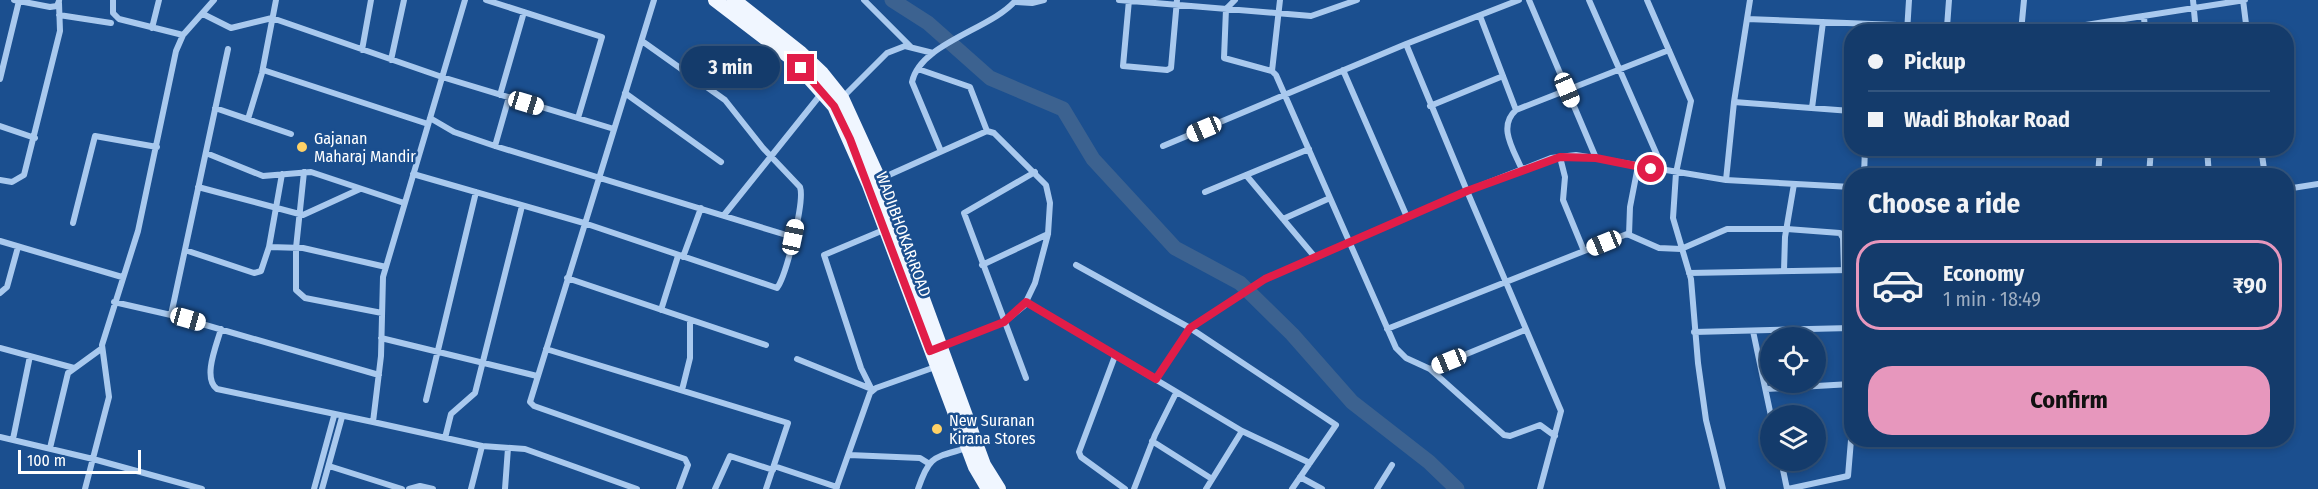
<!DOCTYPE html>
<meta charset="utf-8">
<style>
:root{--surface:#143b6b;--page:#1d4271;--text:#f1f3f6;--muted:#9dadc1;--line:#33557e;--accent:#e797bd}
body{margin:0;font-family:"Fira Sans Condensed",sans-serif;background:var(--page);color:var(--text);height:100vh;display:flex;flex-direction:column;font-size:22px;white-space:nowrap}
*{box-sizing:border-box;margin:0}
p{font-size:20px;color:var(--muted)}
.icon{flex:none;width:33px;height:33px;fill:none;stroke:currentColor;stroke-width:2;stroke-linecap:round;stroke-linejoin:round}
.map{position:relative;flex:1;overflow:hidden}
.details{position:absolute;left:1844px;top:168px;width:450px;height:279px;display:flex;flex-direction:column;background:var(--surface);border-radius:24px;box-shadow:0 3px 9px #0003,0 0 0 2px var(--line)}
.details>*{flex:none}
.guide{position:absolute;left:1844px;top:24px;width:450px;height:132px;border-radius:24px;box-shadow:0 3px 9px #0003,0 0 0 2px var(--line);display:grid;align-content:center;height:132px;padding:0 24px;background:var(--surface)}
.buttons{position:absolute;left:1760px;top:327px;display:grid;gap:12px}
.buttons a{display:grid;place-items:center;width:66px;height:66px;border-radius:50%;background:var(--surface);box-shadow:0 3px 9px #0003,0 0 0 2px var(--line);font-size:30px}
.scale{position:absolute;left:18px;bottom:15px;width:123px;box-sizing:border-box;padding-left:6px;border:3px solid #fff;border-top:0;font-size:16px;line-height:21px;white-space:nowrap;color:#fff;-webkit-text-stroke:4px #1b4f8f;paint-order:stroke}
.end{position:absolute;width:27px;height:27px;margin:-14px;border:8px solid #e11d48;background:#fff;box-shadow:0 0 0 3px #fff}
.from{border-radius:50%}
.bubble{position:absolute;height:42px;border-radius:21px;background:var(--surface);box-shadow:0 3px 9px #0003,0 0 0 2px var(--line);font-size:20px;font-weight:700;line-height:42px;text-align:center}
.car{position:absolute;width:18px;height:36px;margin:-18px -9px;border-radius:8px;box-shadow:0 0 4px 2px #0007;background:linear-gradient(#fff 24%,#345 0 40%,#fff 0 76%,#345 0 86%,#fff 0)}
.guide b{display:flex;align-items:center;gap:21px;height:57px;font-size:22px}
.guide b+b{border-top:2px solid var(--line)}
.guide i{width:15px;height:15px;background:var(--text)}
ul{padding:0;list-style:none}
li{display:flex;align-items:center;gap:18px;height:90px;margin:0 12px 9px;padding:0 12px;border:3px solid var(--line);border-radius:24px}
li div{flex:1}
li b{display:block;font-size:22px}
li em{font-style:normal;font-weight:700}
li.selected{border-color:var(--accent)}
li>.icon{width:54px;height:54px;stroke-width:1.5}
h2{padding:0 24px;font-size:27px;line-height:72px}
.primary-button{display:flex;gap:12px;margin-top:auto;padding:12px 24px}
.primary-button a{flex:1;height:69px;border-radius:24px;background:var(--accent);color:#111;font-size:24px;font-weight:700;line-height:69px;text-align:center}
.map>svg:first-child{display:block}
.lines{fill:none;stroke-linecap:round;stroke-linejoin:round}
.river{stroke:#3c6290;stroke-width:15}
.minor{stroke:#a9c9ee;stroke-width:6}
.primary{stroke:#f0f6ff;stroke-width:14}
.route{stroke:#e11d48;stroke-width:8}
.poi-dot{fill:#ffd166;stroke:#1b4f8f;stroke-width:2}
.labels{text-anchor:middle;stroke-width:5;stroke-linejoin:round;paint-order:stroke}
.poi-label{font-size:16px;fill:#fff;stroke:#1b4f8f;text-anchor:start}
.street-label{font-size:16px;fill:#fff;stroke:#1b4f8f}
</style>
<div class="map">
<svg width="2318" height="489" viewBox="0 0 2318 489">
<rect width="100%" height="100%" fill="#1b4f8f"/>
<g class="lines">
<path class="river" d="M892,0L928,23L990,78L1063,109L1093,159L1175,248L1240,283L1292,334L1352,402L1429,462L1457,489"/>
<path class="minor" d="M14,0L50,7L57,6L59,1
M113,0V13L119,19L183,35
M486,0L602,37L578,118
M654,0L530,402L534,406L685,459L688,465L679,489
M864,0L911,47
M1119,0L1311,16L1357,0
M1129,0L1123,66L1167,70L1171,68L1177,0
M1235,0L1226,9L1224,58L1272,71L1276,75L1396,348L1406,358L1430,369L1504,435L1510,436L1540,425L1555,436
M1529,0L1596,158
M1589,0L1664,171
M1647,0L1691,101L1676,173L1673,218L1691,279L1698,363L1706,420L1723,489
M2193,0L2196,32
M2243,0L2247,32
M1016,2L1032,3L1044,0
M203,14L231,28L272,18L442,77L614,129
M59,15L111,23
M1480,16L1516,110
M2144,16L2145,32
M1747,19L1750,0
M1947,27L1949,0
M152,28L159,0
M1907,32L1909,0
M2021,32L2024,0
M2041,32L2245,0
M362,50L371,0
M391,60L404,0
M918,69L970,87L987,131
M263,70L428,124
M1343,70L1407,217
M1272,71L1280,0
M0,79L19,1
M625,93L721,162
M500,95L524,12
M841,99L887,53L905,46L933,53
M1734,102L1851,111
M1430,106L1503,76
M215,108L291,134
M1812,108L1823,22
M430,118L454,132L495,146L793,237
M248,119L262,73L276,0
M0,126L35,138
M495,146L509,97
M1163,146L1406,44
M2207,148L2209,176
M2261,148L2264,169
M940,149L912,82C920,43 992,29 1016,0
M206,153L263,176L311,172L404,203
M1560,157L1565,177L1563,200L1584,251
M1522,170C1514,150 1497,127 1516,110L1669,50
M304,172L296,248V290L305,298L382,313
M413,174L584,223L777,288C786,276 805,201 800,187L763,148L725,100L642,41
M1246,175L1314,256
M1864,176L1865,148
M1911,176L1916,172L1954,176
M2098,176L2100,148
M2149,176L2151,148
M2220,176L2264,169V176
M880,179L987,131L994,133L1046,185L1050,203L1048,234L1035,283L1024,306L1004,322L940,347
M0,180L12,182L24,175L60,31L59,3
M1726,180L1734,102L1747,19L1947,27L1991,32
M198,187L303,215L360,189
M2286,189L2318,184
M1205,192L1309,149
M724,215L821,94
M1283,219L1330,198
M73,223L95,136L157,147
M1629,235L1630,207L1638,166
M0,241L122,277
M269,247L303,248L386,267
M185,250L254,273L261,271L269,247L282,174
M683,257L701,208
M982,265L1048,234
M1076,265L1190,328L1336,425L1292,489
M1784,271L1785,237L1794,184
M1689,273L1851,270
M567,278L766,345
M0,293L7,287L18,247
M114,302L171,315L379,375
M1026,302L1242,431L1206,489
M661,310L678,256
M171,315L228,49
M221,329C217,344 202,378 217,389L373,422L381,356L383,277L465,0
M1387,329L1627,234L1659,248L1681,249L1727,229H1787L1840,233L1843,238L1844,270
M1753,331L1771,416
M1694,332L1851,328
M381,338L537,376
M0,348L74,368
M546,349L788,423L766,489
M1115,356L1079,452L1081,457L1125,489
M797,359L869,388
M1430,369L1525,330
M1026,378L964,213L1035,172
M1156,379L1190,328L1265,279L1467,191L1406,44L1519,0
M1766,389L1851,384
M682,390L690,358V320
M872,390L861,368L824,255L886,229
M426,400L476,192
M373,422L482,446L525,449L637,489
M1242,431L1310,463
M0,437L93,459L202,489
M445,438L451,414L475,393L522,206
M13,439L30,356
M1152,441L1212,479
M50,448L68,373L101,349
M849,455L920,458L928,463
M1781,460L1787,489
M329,466L402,489
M774,466L837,487
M1300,477L1322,489
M85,489L109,397L102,345L138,231L176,51L183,35L214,0
M314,489L334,416
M322,489L342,417
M409,489L420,486L433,489
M471,489L482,446
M505,489L508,448
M715,489L730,456L773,470
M836,489L870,393L876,388L938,366
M918,489C930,454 934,458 967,448
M1134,489L1155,435L1176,393
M1377,489L1392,465
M1540,489L1561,411L1467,191L1551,158L1576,155L1726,180L1851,187
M1788,489L1848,476L1851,440"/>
<path class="primary" d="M715,0L792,59L834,106L869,185L975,467L988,489
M734,0L801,53L822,73L842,98L879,179L984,465L999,489"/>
</g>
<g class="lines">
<path class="route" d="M801,68L834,106L850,139L930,351L1004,322L1026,302L1156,379L1190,328L1265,279L1467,191L1560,157L1596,158L1651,169"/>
</g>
<g class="poi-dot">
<circle cx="302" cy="147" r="6"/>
<circle cx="937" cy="429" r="6"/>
</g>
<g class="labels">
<g class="poi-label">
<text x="314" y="144">Gajanan<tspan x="314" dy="18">Maharaj Mandir</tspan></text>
<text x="949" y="426">New Suranan<tspan x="949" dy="18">Kirana Stores</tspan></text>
</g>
<g class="street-label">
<text transform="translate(904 234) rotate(70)" y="6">WADI BHOKAR ROAD</text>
</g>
</g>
</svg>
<div class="buttons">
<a><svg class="icon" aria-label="locate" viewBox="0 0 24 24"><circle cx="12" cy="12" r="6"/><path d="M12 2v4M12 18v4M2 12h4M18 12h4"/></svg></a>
<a><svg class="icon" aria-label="layers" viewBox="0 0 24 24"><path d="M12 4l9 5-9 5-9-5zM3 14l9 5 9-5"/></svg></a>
</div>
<div class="scale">100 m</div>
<i class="end from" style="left:1651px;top:169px"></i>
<i class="end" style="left:801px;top:68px"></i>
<div class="bubble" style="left:681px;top:46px;width:99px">3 min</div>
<i class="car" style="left:1567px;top:90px;rotate:157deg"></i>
<i class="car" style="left:526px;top:103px;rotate:107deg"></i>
<i class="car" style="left:1204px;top:129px;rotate:247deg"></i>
<i class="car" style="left:793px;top:237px;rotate:12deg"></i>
<i class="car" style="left:1604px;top:243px;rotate:248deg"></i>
<i class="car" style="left:188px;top:319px;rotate:106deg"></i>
<i class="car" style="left:1449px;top:361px;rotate:248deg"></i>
<div class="guide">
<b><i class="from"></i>Pickup</b>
<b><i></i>Wadi Bhokar Road</b>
</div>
<section class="details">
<h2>Choose a ride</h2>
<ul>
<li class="selected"><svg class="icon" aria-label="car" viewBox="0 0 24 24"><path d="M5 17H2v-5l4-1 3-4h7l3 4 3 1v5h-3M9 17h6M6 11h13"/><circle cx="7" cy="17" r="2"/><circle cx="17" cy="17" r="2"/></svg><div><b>Economy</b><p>1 min · 18:49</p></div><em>₹90</em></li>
</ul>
<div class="primary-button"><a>Confirm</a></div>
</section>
</div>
